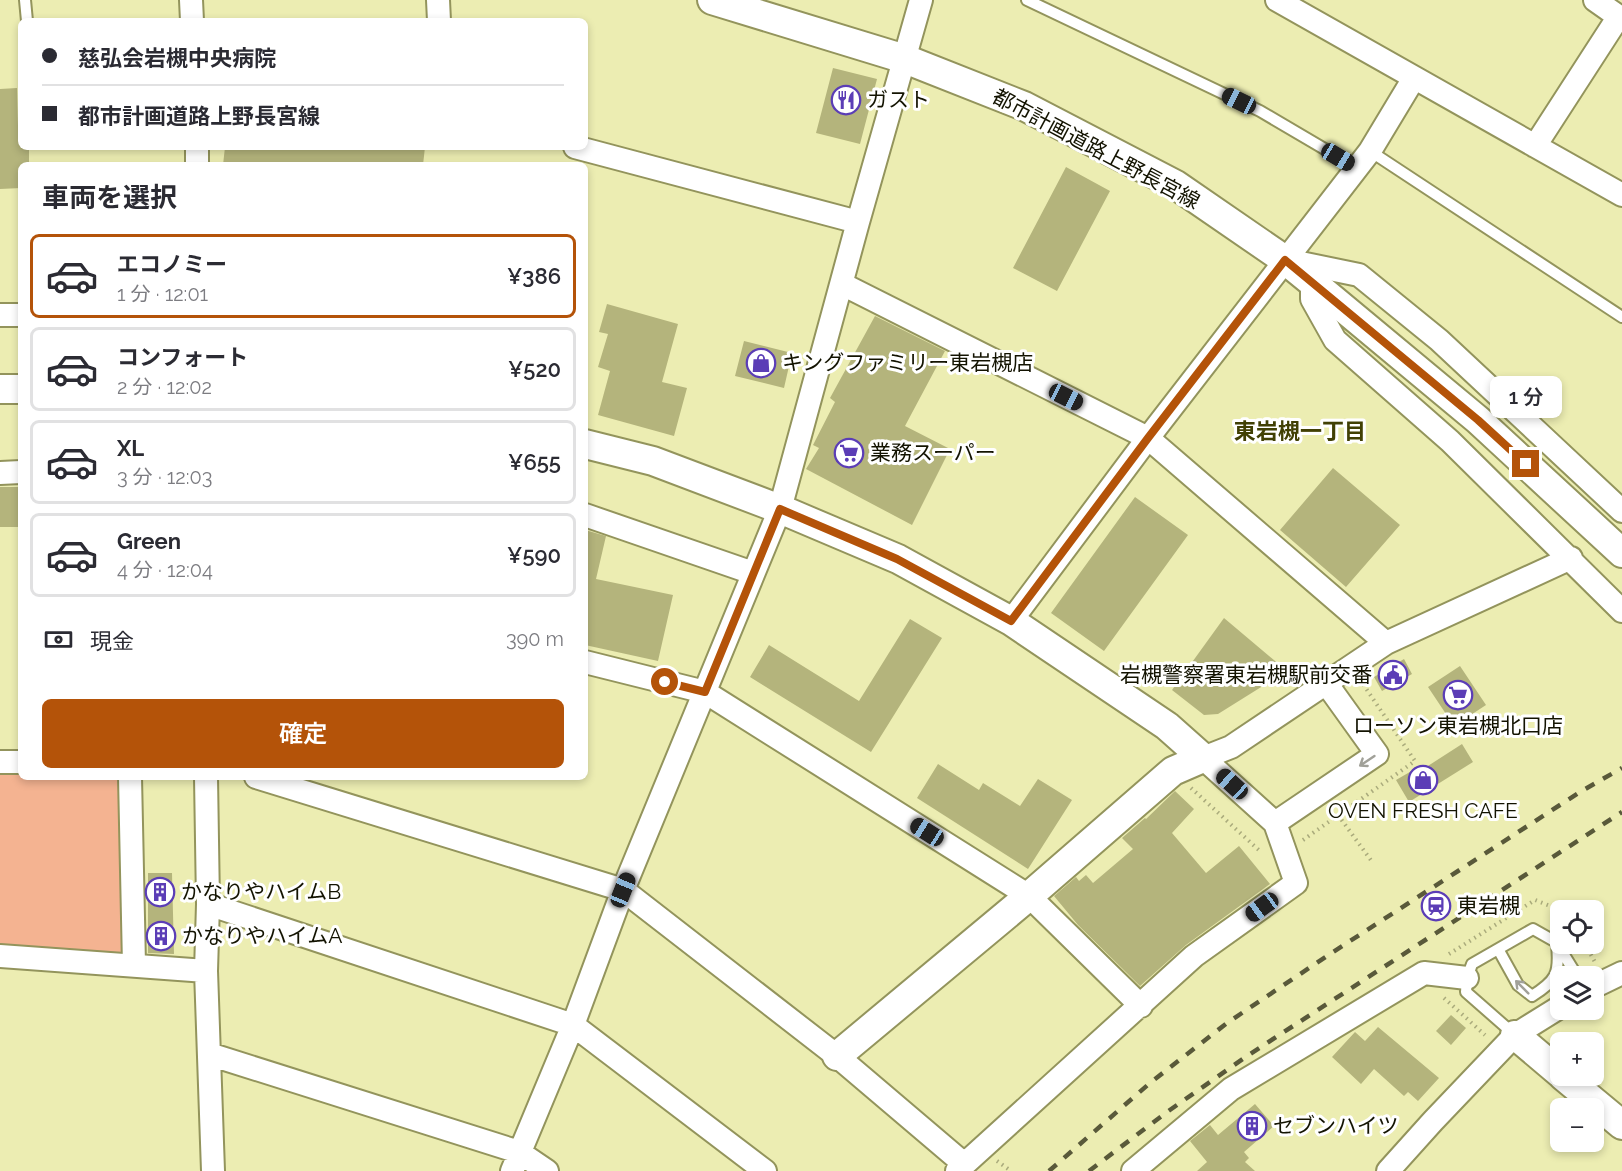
<!DOCTYPE html>
<html lang="ja">
<meta charset="utf-8">
<style>
:root{--surface:#fff;--page:#f7f7f7;--text:#2b2b33;--muted:#7c7c81;--line:#e1e1e2;--accent:#b45309}
body{margin:0;font-family:Raleway,"Noto Sans JP",sans-serif;background:var(--page);color:var(--text);height:100vh;display:flex;flex-direction:column;font-size:22px;white-space:nowrap}
*{box-sizing:border-box;margin:0}
p{font-size:20px;color:var(--muted)}
.icon{flex:none;width:33px;height:33px;fill:none;stroke:currentColor;stroke-width:2;stroke-linecap:round;stroke-linejoin:round}
.map{position:relative;flex:1;overflow:hidden}
.sheet{position:absolute;left:18px;top:162px;width:570px;height:618px;display:flex;flex-direction:column;background:var(--surface);border-radius:9px;box-shadow:0 3px 9px #0003}
.sheet>*{flex:none}
.top-card{position:absolute;left:18px;top:18px;width:570px;height:132px;border-radius:9px;box-shadow:0 3px 9px #0003;display:grid;align-content:center;height:132px;padding:0 24px;background:var(--surface)}
.tools{position:absolute;left:1550px;top:900px;display:grid;gap:12px}
.tools a{display:grid;place-items:center;width:54px;height:54px;border-radius:9px;background:var(--surface);box-shadow:0 3px 9px #0003;font-size:30px}
.end{position:absolute;width:27px;height:27px;margin:-14px;border:8px solid #b45309;background:#fff;box-shadow:0 0 0 3px #fff}
.from{border-radius:50%}
.bubble{position:absolute;height:42px;border-radius:9px;background:var(--surface);box-shadow:0 3px 9px #0003;font-size:20px;font-weight:600;line-height:42px;text-align:center}
.car{position:absolute;width:18px;height:36px;margin:-18px -9px;border-radius:8px;box-shadow:0 0 4px 2px #0007;background:linear-gradient(#222 24%,#8ab4d8 0 40%,#222 0 76%,#8ab4d8 0 86%,#222 0)}
.top-card b{display:flex;align-items:center;gap:21px;height:57px;font-size:22px}
.top-card b+b{border-top:2px solid var(--line)}
.top-card i{width:15px;height:15px;background:var(--text)}
ul{padding:0;list-style:none}
li{display:flex;align-items:center;gap:18px;height:84px;margin:0 12px 9px;padding:0 12px;border:3px solid var(--line);border-radius:9px}
li div{flex:1}
li b{display:block;font-size:22px}
li em{font-style:normal;font-weight:600}
li.on{border-color:var(--accent)}
li>.icon{width:54px;height:54px;stroke-width:1.5}
h2{padding:0 24px;font-size:27px;line-height:72px}
.pay{display:flex;align-items:center;gap:15px;height:66px;padding:0 24px;font-size:22px}
.pay p{margin-inline-start:auto}
.button{display:flex;gap:12px;margin-top:auto;padding:12px 24px}
.button a{flex:1;height:69px;border-radius:9px;background:var(--accent);color:#fff;font-size:24px;font-weight:600;line-height:69px;text-align:center}
.map>svg:first-child{display:block}
.green{fill:#f4b391}
.building{fill:#b4b47c}
.lines{fill:none;stroke-linecap:round;stroke-linejoin:round}
.service-casing{stroke:#93945c;stroke-width:14}
.minor-casing{stroke:#93945c;stroke-width:26}
.tertiary-casing{stroke:#93945c;stroke-width:32}
.path{stroke:#aaab7c;stroke-width:4;stroke-dasharray:1.5 4.5;stroke-linecap:butt}
.service{stroke:#fff;stroke-width:10}
.minor{stroke:#fff;stroke-width:22}
.tertiary{stroke:#fff;stroke-width:28}
.rail{stroke:#59593a;stroke-width:4.5;stroke-dasharray:10 10;stroke-linecap:butt}
.oneway{stroke:#a1a199}
.route{stroke:#b45309;stroke-width:8}
.labels{text-anchor:middle;stroke-width:6;stroke-linejoin:round;paint-order:stroke}
.poi-label{font-size:21px;fill:#131301;stroke:#fff;text-anchor:start}
.street-label{font-size:21px;fill:#131301;stroke:#fff}
.neighbourhood-label{font-size:22px;font-weight:bold;fill:#414004;stroke:#fff}
</style>
<div class="map">
<svg width="1622" height="1171" viewBox="0 0 1622 1171">
<rect width="100%" height="100%" fill="#ecedb2"/>
<path class="green" d="M0,774L21,775V777H116L121,782L126,949L122,956L0,945Z"/>
<path class="building" d="M833,68L877,79L860,144L816,133Z
M17,88L18,126H21V147H29V165H21V188L0,189V89Z
M225,147H425L423,165H223Z
M1066,167L1110,191L1057,291L1013,268Z
M607,304L678,324L662,382L687,388L674,436L598,415L610,371L598,367L608,334L599,332Z
M875,316L945,351L905,426L950,449L912,525L806,469L819,448L813,445L835,402L830,398Z
M744,341L792,353L784,388L735,376Z
M1333,468L1400,525L1346,587L1280,530Z
M0,487H21V527H0Z
M1135,497L1188,535L1104,651L1051,613Z
M585,530L606,536L596,579L673,595L658,661L585,645Z
M1224,618L1287,671L1218,714L1204,715L1172,690Z
M910,619L942,638L871,752L750,677L769,645L859,701Z
M1404,659L1412,674L1382,691L1374,677Z
M1460,666L1486,705L1454,726L1428,687Z
M1462,744L1473,762L1409,802L1396,780L1415,769L1417,773Z
M938,764L979,790L983,783L1020,806L1038,779L1072,800L1028,869L917,798Z
M1175,791L1194,809L1172,833L1206,873L1239,846L1270,884L1186,945L1140,986L1078,925L1054,896L1076,877L1079,881L1086,875L1093,883L1133,849L1122,838L1145,818L1146,819Z
M148,873H172L174,954L148,953Z
M1451,1015L1466,1028L1451,1045L1436,1031Z
M1378,1027L1439,1078L1418,1101L1408,1092L1404,1096L1374,1069L1361,1084L1332,1057L1355,1032L1365,1041Z
M1255,1104L1274,1126L1244,1152L1249,1158L1245,1162L1255,1171H1197L1207,1162L1190,1141L1210,1125L1218,1135Z"/>
<g class="lines">
<g class="service-casing">
<path id="service" d="M25,0L27,21
M1027,0L1260,111L1357,168
M1370,151L1622,317
M1498,949L1518,985L1532,996C1556,981 1560,974 1557,945
M1515,1035L1466,992L1467,978L1472,964L1533,929L1556,942L1577,976"/>
</g>
<g class="minor-casing">
<path id="minor" d="M191,0L192,21
M438,0L439,21
M1277,0L1622,195
M1595,0L1622,19
M1535,146L1619,16
M197,147V165
M575,147L858,222
M1286,260L1359,275L1439,340L1622,511
M1312,282V299L1335,340L1450,441L1622,611
M842,284L1148,438L1386,643
M0,315H21
M0,473L21,472
M585,515L753,573
M1011,621L1148,438L1370,151L1414,78
M585,662L705,692L1029,896L1141,1006
M0,762H21
M130,777L134,965
M206,777L208,904L206,971L213,1171
M256,777L623,890L837,1056L964,1164
M1275,823L1377,754L1326,683
M208,904L573,1025L765,1171
M0,956L206,971
M1593,987L1622,973
M209,1054L519,1152L547,1171
M512,1171L573,1025L623,890L780,509L858,222L921,0
M957,1171L1194,956L1296,883L1275,823L1203,758L1231,747L1386,643L1571,558
M1133,1171L1231,1089L1424,973L1467,978
M1388,1171L1433,1121L1515,1035L1560,1007"/>
</g>
<g class="tertiary-casing">
<path id="tertiary" d="M712,0L905,59L1024,106L1176,185L1285,260L1312,282L1478,420L1622,553
M0,389H21
M585,444L653,461L780,509L898,559L1011,621L1167,726L1203,758L1173,771L1029,896L837,1056
M1515,1035L1560,1073
M1563,1076L1622,1125"/>
</g>
<path class="path" d="M1191,788L1261,852
M1338,815L1373,863
M1303,840L1415,761L1363,684
M1572,910L1586,901
M1585,944L1596,964
M1449,954L1535,900L1560,910
M1444,998L1485,1035
M997,1161L1011,1171"/>
<use href="#service" class="service"/>
<use href="#minor" class="minor"/>
<use href="#tertiary" class="tertiary"/>
<path class="rail" d="M1049,1171L1150,1083L1227,1023L1330,954L1580,792L1622,768
M1089,1171L1167,1112L1247,1056L1622,812"/>
</g>
<defs><path id="oneway-shaft" d="M-6 0H5M1.5-3L5.5 0L1.5 3" fill="none" stroke-width="1.6" stroke-linecap="round" stroke-linejoin="round" transform="scale(1.5)"/></defs>
<g class="oneway">
<use href="#oneway-shaft" transform="translate(1367 761) rotate(146)"/>
<use href="#oneway-shaft" transform="translate(1522 987) rotate(-135)"/>
</g>
<g class="lines">
<path class="route" d="M665,682L705,692L780,509L897,559L1011,621L1148,438L1285,260L1478,420L1526,464"/>
</g>
<defs>
<g id="restaurant-ring" transform="scale(1.5)"><circle r="9.5" fill="#fff" stroke="#5b3db6" stroke-width="1.5"/><path d="M-5-6h1v4h1v-4h1v4h1v-4h1v5L-1.5 .5V6h-2V.5L-5-1ZM5-6V6H3V1.5H1.5Q1.5-4 5-6Z" fill="#5b3db6"/></g>
<g id="shop-ring" transform="scale(1.5)"><circle r="9.5" fill="#fff" stroke="#5b3db6" stroke-width="1.5"/><path d="M-5-2.5h2.3a2.7 3.5 0 0 1 5.4 0H5L5.5 6h-11ZM-1.5-2.5h3a1.5 2.3 0 0 0-3 0Z" fill="#5b3db6"/></g>
<g id="supermarket-ring" transform="scale(1.5)"><circle r="9.5" fill="#fff" stroke="#5b3db6" stroke-width="1.5"/><path d="M-6-5.5h2.5l.6 2H6L4.5 2H-2.5L-4.4-4H-6ZM-1.5 3.2a1.3 1.3 0 1 0 .1 0ZM3 3.2a1.3 1.3 0 1 0 .1 0Z" fill="#5b3db6"/></g>
<g id="civic-ring" transform="scale(1.5)"><circle r="9.5" fill="#fff" stroke="#5b3db6" stroke-width="1.5"/><path d="M-.6-6.5H3V-4.5H.6V-3L4-1V1h2V6H-6V1h2V-1L-.6-3ZM-1.2 2.5V6h2.4V2.5Z" fill="#5b3db6"/></g>
<g id="building-ring" transform="scale(1.5)"><circle r="9.5" fill="#fff" stroke="#5b3db6" stroke-width="1.5"/><path d="M-4-6H4V6H1V3H-1V6H-4ZM-2.5-4.3h1.7v1.8h-1.7ZM.8-4.3h1.7v1.8H.8ZM-2.5-1h1.7V.8h-1.7ZM.8-1h1.7V.8H.8Z" fill="#5b3db6"/></g>
<g id="station-ring" transform="scale(1.5)"><circle r="9.5" fill="#fff" stroke="#5b3db6" stroke-width="1.5"/><path d="M-3-6H3Q5-6 5-4V2Q5 4 3 4L4.5 6H3L1.5 4h-3L-3 6H-4.5L-3 4Q-5 4-5 2V-4Q-5-6-3-6ZM-3.5-4v3h7v-3ZM-3.5 1v1.5H-2V1ZM2 1v1.5H3.5V1Z" fill="#5b3db6"/></g>
</defs>
<g fill-rule="evenodd">
<use href="#restaurant-ring" x="846" y="100"/>
<use href="#shop-ring" x="761" y="363"/>
<use href="#supermarket-ring" x="849" y="453"/>
<use href="#civic-ring" x="1393" y="675"/>
<use href="#supermarket-ring" x="1458" y="695"/>
<use href="#shop-ring" x="1423" y="780"/>
<use href="#building-ring" x="160" y="892"/>
<use href="#station-ring" x="1436" y="906"/>
<use href="#building-ring" x="161" y="936"/>
<use href="#building-ring" x="1252" y="1126"/>
</g>
<g class="labels">
<g class="poi-label">
<text x="867" y="107">ガスト</text>
<text x="782" y="370">キングファミリー東岩槻店</text>
<text x="870" y="460">業務スーパー</text>
<text x="1372" y="682" text-anchor="end">岩槻警察署東岩槻駅前交番</text>
<text x="1458" y="733" text-anchor="middle">ローソン東岩槻北口店</text>
<text x="1423" y="818" text-anchor="middle">OVEN FRESH CAFE</text>
<text x="181" y="899">かなりやハイムB</text>
<text x="1457" y="913">東岩槻</text>
<text x="182" y="943">かなりやハイムA</text>
<text x="1273" y="1133">セブンハイツ</text>
</g>
<g class="street-label">
<text transform="translate(1096 149) rotate(28)" y="7">都市計画道路上野長宮線</text>
</g>
<g class="neighbourhood-label">
<text x="1300" y="439">東岩槻一丁目</text>
</g>
</g>
</svg>
<div class="tools">
<a><svg class="icon" aria-label="locate" viewBox="0 0 24 24"><circle cx="12" cy="12" r="6"/><path d="M12 2v4M12 18v4M2 12h4M18 12h4"/></svg></a>
<a><svg class="icon" aria-label="layers" viewBox="0 0 24 24"><path d="M12 4l9 5-9 5-9-5zM3 14l9 5 9-5"/></svg></a>
<a>+</a>
<a>−</a>
</div>
<i class="end from" style="left:665px;top:682px"></i>
<i class="end" style="left:1526px;top:464px"></i>
<div class="bubble" style="left:1490px;top:376px;width:72px">1 分</div>
<i class="car" style="left:1239px;top:101px;rotate:296deg"></i>
<i class="car" style="left:1338px;top:157px;rotate:121deg"></i>
<i class="car" style="left:1066px;top:397px;rotate:117deg"></i>
<i class="car" style="left:1232px;top:784px;rotate:312deg"></i>
<i class="car" style="left:927px;top:832px;rotate:302deg"></i>
<i class="car" style="left:623px;top:890px;rotate:22deg"></i>
<i class="car" style="left:1262px;top:907px;rotate:234deg"></i>
<div class="top-card">
<b><i class="from"></i>慈弘会岩槻中央病院</b>
<b><i></i>都市計画道路上野長宮線</b>
</div>
<section class="sheet">
<h2>車両を選択</h2>
<ul>
<li class="on"><svg class="icon" aria-label="car" viewBox="0 0 24 24"><path d="M5 17H2v-5l4-1 3-4h7l3 4 3 1v5h-3M9 17h6M6 11h13"/><circle cx="7" cy="17" r="2"/><circle cx="17" cy="17" r="2"/></svg><div><b>エコノミー</b><p>1 分 · 12:01</p></div><em>¥386</em></li>
<li><svg class="icon" aria-label="car" viewBox="0 0 24 24"><path d="M5 17H2v-5l4-1 3-4h7l3 4 3 1v5h-3M9 17h6M6 11h13"/><circle cx="7" cy="17" r="2"/><circle cx="17" cy="17" r="2"/></svg><div><b>コンフォート</b><p>2 分 · 12:02</p></div><em>¥520</em></li>
<li><svg class="icon" aria-label="car" viewBox="0 0 24 24"><path d="M5 17H2v-5l4-1 3-4h7l3 4 3 1v5h-3M9 17h6M6 11h13"/><circle cx="7" cy="17" r="2"/><circle cx="17" cy="17" r="2"/></svg><div><b>XL</b><p>3 分 · 12:03</p></div><em>¥655</em></li>
<li><svg class="icon" aria-label="car" viewBox="0 0 24 24"><path d="M5 17H2v-5l4-1 3-4h7l3 4 3 1v5h-3M9 17h6M6 11h13"/><circle cx="7" cy="17" r="2"/><circle cx="17" cy="17" r="2"/></svg><div><b>Green</b><p>4 分 · 12:04</p></div><em>¥590</em></li>
</ul>
<div class="pay"><svg class="icon" aria-label="cash" viewBox="0 0 24 24"><path d="M3 7h18v10H3z"/><circle cx="12" cy="12" r="2"/></svg>現金<p>390 m</p></div>
<div class="button"><a>確定</a></div>
</section>
</div>
